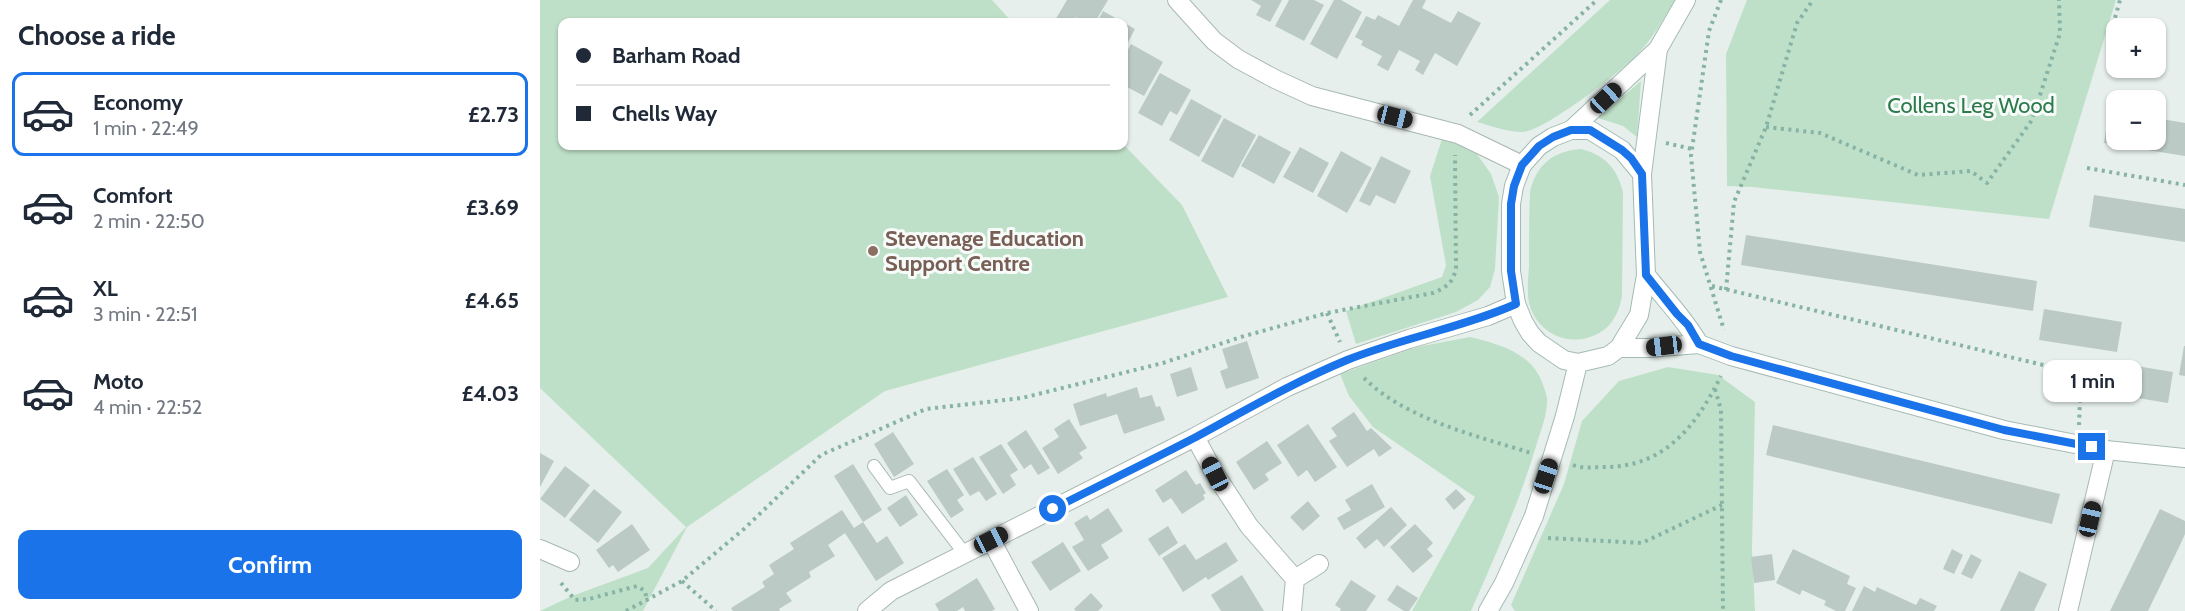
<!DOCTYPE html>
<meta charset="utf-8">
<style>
:root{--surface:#fff;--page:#f6f6f7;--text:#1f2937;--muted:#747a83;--line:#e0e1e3;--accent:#1a73e8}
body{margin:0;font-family:Cabin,sans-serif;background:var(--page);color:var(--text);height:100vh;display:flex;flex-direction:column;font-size:22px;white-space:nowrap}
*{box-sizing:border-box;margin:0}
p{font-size:20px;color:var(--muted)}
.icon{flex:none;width:33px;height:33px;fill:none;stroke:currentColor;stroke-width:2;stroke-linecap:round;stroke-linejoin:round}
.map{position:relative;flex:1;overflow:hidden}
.drawer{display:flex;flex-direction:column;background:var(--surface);width:540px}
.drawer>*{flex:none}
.guide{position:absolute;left:18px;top:18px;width:570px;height:132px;border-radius:12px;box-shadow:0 2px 4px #0004;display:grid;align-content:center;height:132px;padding:0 18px;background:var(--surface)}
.tools{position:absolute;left:1566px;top:18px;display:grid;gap:12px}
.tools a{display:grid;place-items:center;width:60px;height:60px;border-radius:12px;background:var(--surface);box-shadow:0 2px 4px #0004;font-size:30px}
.end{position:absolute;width:27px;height:27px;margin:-14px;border:8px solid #1a73e8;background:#fff;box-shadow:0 0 0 3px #fff}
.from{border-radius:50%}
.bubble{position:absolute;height:42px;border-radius:12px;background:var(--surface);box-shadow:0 2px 4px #0004;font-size:20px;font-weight:700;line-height:42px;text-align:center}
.car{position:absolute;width:18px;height:36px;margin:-18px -9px;border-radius:8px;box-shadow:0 0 4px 2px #0007;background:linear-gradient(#222 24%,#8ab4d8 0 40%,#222 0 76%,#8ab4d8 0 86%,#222 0)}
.guide b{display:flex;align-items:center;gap:21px;height:57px;font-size:22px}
.guide b+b{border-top:2px solid var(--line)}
.guide i{width:15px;height:15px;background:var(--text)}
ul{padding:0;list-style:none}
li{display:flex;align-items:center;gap:18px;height:84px;margin:0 12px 9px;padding:0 6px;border:3px solid transparent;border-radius:12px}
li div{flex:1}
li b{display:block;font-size:22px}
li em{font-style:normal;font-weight:700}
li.active{border-color:var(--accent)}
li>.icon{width:54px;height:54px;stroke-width:1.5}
h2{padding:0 18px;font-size:27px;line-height:72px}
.cta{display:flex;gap:12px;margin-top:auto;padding:12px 18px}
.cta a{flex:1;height:69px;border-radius:12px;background:var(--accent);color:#fff;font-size:24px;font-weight:700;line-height:69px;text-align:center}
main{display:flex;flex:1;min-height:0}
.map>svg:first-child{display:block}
.green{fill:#bfe0c8}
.building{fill:#bbcac4}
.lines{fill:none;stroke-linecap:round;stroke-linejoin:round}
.lane-casing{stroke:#a8b8b2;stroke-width:14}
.street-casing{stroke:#a8b8b2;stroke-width:20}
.secondary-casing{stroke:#a4bbb3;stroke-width:20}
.path{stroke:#86b3a5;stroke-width:4;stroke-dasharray:3 4.5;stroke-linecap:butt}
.lane{stroke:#fff;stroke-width:12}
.street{stroke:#fff;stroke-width:18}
.secondary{stroke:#fff;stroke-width:18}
.secondary-bridge-casing{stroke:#a4bbb3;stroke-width:20;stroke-linecap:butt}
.secondary-bridge{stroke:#fff;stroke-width:18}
.route{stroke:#1a73e8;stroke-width:8}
.education-dot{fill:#8d6e63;stroke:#f7fbf9;stroke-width:2}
.labels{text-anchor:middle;stroke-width:6;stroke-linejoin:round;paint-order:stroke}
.park-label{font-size:22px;fill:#2d7a4b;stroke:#f7fbf9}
.education-label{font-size:22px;font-weight:bold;fill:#785e54;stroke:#f7fbf9;text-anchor:start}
</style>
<main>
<section class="drawer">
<h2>Choose a ride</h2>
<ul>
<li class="active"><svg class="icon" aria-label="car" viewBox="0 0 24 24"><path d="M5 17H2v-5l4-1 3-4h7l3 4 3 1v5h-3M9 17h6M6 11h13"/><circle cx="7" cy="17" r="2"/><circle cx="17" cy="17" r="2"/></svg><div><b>Economy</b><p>1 min · 22:49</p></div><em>£2.73</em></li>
<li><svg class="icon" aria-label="car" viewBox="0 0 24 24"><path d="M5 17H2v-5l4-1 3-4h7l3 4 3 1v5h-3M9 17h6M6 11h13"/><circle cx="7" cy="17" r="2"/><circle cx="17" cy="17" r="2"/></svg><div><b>Comfort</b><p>2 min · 22:50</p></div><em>£3.69</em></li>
<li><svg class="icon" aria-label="car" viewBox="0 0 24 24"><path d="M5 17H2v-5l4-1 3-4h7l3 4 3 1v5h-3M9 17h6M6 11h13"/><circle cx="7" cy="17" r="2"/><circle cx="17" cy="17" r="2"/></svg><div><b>XL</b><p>3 min · 22:51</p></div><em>£4.65</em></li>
<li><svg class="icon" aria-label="car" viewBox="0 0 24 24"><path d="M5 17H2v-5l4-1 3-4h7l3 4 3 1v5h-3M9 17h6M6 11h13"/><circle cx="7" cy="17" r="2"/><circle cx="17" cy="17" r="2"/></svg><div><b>Moto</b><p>4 min · 22:52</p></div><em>£4.03</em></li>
</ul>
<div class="cta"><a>Confirm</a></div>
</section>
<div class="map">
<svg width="1645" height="611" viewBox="0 0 1645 611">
<rect width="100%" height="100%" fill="#e6efeb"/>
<path class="green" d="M0,0H452L472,22H22V146L584,145L642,205L688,297L345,391L147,527L103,611H0L32,596L108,568L146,527L0,388Z
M1070,0H1135C1123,19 1112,40 1096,56C1080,72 1002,133 982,132C968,132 951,126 937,122Z
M1207,0H1576L1509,219L1212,187L1187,186L1186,54Z
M1101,81L1097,137L1083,126L1058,118Z
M902,139L934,150L951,174L959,197L955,269L950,287L938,300L916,312L816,344L806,311L902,277L906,265L890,176Z
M1041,149C1065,155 1077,168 1083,192L1082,296C1079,314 1070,331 1050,337C1025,346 996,331 989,303C987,292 988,278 989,266C989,242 989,217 990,192C996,165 1013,151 1041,149Z
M930,337C959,344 993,353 1003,385C1005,389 1006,394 1007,398C1008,413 1001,430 997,443C980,501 955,556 931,611H872L935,497L833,427L809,396L800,374L877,347Z
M1128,367L1178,375L1215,402L1212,550L1215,611H975L971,605L1024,484L1042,421L1079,381Z"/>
<path class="building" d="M527,0H568L555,22H546L536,17L533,22H514Z
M711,0H742L730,22L716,15L721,6Z
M749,0H774L784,5L764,41L735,26Z
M794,0H801L822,12L797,59L770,44Z
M873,0H886L882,8L911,23L918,11L941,23L917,66L895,53L883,75L875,70L880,61L859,50L848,71L837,65L842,56L821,45L823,41L815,37L826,16L835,20L838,15L859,26Z
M563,11L595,29L584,50V22H557Z
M591,44L623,62L604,96L587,87L584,92V57Z
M620,73L651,90L637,115L630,111L622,126L598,113Z
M651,99L682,116L659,157L629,140Z
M1569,111L1576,112V140H1616V118L1645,123V156L1564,143Z
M684,118L716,135L693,178L661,161Z
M719,135L751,152L734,184L701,166Z
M760,147L789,163L773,193L743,177Z
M801,151L832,168L807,213L777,196Z
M841,156L871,171L855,204L836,195L830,206L819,201Z
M1554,195L1645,209V242L1549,227Z
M1206,235L1497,281L1493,311L1201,265Z
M1504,309L1582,322L1577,352L1499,340Z
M707,341L719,378L686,389L680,371L688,368L682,349Z
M1644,346H1645V376L1639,375Z
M1578,363L1633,372L1628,403L1573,394Z
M651,367L658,390L637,397L630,374Z
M597,387L600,398L612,395L616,407L620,406L625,420L584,434L577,414L540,426L533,404L566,393L567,397Z
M814,412L827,431L831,428L852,448L839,457L834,449L807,467L789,441L797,436L791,428Z
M529,419L547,448L539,453L543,458L518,474L502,448L519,437L514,429Z
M768,424L797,467L775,482L767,470L758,477L737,445Z
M1233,425L1520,494L1512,524L1226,455Z
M486,430L510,468L498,475L491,464L484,469L467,443Z
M353,432L374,464L354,477L334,444Z
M727,441L742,463L725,474L729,480L714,490L696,462Z
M461,444L478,470L470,475L476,485L463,494L439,457Z
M0,453L14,461L0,487Z
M433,457L457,494L446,501L439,491L430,496L413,469Z
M313,464L342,510L323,522L294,476Z
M25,466L50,485L25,518L0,499Z
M407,469L424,495L417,500L424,510L411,518L387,481Z
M646,470L656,485L660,483L666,493L663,495L665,499L642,514L631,498L623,503L615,490Z
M832,484L845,507L804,530L797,518L811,510L805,500Z
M54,489L82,512L58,543L29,520Z
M916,489L926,499L914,510L905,499Z
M366,495L378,515L360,527L347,508Z
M768,501L780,516L763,531L750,517Z
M851,507L867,525L844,547L837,539L825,549L816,538Z
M568,508L583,531L561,545L569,558L548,571L532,547L544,540L534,523L547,515L550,520Z
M1620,509L1645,521V534L1640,545L1608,611H1570Z
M302,510L314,528L323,522L337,543L347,536L364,563L336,581L305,533L288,545L295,556L269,572L271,577L246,593L252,601L239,609L240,611H193L191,608L225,587L222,582L234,574L229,565L254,549L250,543Z
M92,524L110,550L78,572L73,565L69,568L56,550Z
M875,524L893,543L887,549L893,556L873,573L850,547Z
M628,526L638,543L619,556L608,539Z
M523,542L541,571L510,591L491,562Z
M686,542L698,561L668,580L666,577L643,592L622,558L645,544L656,560Z
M1253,549L1310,576L1307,584L1316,588L1305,611H1296L1284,605L1286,601L1262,590L1260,595L1236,583Z
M1412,549L1423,555L1414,574L1403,569Z
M1232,554L1235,580L1214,583L1211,557Z
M1431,554L1442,560L1432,579L1421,574Z
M1479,571L1507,584L1494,611H1460Z
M702,575L724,611H681L671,595Z
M437,578L455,609L452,611H425L423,607L417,611H399L395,604Z
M811,580L836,596L826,611H800L801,609L795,605Z
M857,585L878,598L869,611H864L847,600Z
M1324,586L1335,592L1337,587L1376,605L1380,598L1397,606L1394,611H1312Z
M551,593L563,606L558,611H536L534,609Z"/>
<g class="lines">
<g class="lane-casing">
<path id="lane" d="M334,466L350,488L369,481L425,554"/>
</g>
<g class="street-casing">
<path id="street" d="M637,0L674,41L698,59L735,79L772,96L918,134L982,165
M655,437L675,474L709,526L755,579
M451,540L489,611
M0,549L30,562
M327,611L351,591L655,437L747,387L808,360L869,339L948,316L976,304
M752,611L755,579L779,564
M1528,611L1566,450"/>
</g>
<g class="secondary-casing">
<path id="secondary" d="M1031,130L1118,49L1146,0
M1102,174L1082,150L1050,130H1031L1013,137L999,146L982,165L974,186L971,204V271L976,304L983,321L990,333L999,343L1024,360L1038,363L1068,356L1079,348L1099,315L1106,275L1102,174L1118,49
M1106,275C1124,298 1145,319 1159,344
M1079,348H1108L1159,344L1191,356L1464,430L1566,450L1645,458
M1025,416L1038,363
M948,611L964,583L994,516"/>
</g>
<path class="path" d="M1181,0L1169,31L1151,156L1160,252L1184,330
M1573,25L1580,0
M930,115L1057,0
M1226,127L1280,133L1378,175L1431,171L1447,183L1492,120L1520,33L1519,0
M1126,143L1152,149
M1547,168L1645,185
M1172,286L1541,374L1539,425
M1186,290L1194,202L1226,127L1257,23L1273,0
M787,313L800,342
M824,378C865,419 937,436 991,453
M1175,389L1181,410L1183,611
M1033,465C1043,469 1054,467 1065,467C1125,467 1156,426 1181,376
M1008,538L1102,543L1182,505
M142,581L176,611
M21,583L35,600L49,599L97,586L105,591L107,601
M86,611L142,581L204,529L281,455L386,409L482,398L623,363L701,337L787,313L893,293C907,287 914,282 916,267L915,155"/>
<use href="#lane" class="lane"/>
<use href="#street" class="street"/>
<use href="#secondary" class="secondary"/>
<g class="secondary-bridge-casing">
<path id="secondary-bridge" d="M994,516L1025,416"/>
</g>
<use href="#secondary-bridge" class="secondary-bridge"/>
</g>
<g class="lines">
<path class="route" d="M513,509C560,485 608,462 656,437C706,410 754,382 807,360C862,338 921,328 976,304L971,271V204L974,186L982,165L999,146L1013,137L1031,130H1050L1082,150L1091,158L1102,174L1106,275L1137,314L1148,325L1159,344L1191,356L1464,430L1552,447"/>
</g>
<circle class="education-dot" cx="333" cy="251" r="6"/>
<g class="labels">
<g class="park-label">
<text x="1431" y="113">Collens Leg Wood</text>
</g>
<g class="education-label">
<text x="345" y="246">Stevenage Education<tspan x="345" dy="25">Support Centre</tspan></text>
</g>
</g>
</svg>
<div class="tools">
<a>+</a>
<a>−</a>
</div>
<i class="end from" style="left:513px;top:509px"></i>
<i class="end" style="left:1552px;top:447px"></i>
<div class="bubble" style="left:1503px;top:360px;width:99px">1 min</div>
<i class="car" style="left:1066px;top:98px;rotate:47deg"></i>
<i class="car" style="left:855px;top:117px;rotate:104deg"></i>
<i class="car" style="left:1124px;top:346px;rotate:263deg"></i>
<i class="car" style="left:675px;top:474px;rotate:333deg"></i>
<i class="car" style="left:1006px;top:476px;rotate:18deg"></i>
<i class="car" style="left:1550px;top:519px;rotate:13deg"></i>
<i class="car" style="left:451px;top:540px;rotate:63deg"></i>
<div class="guide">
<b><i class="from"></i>Barham Road</b>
<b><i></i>Chells Way</b>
</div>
</div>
</main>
